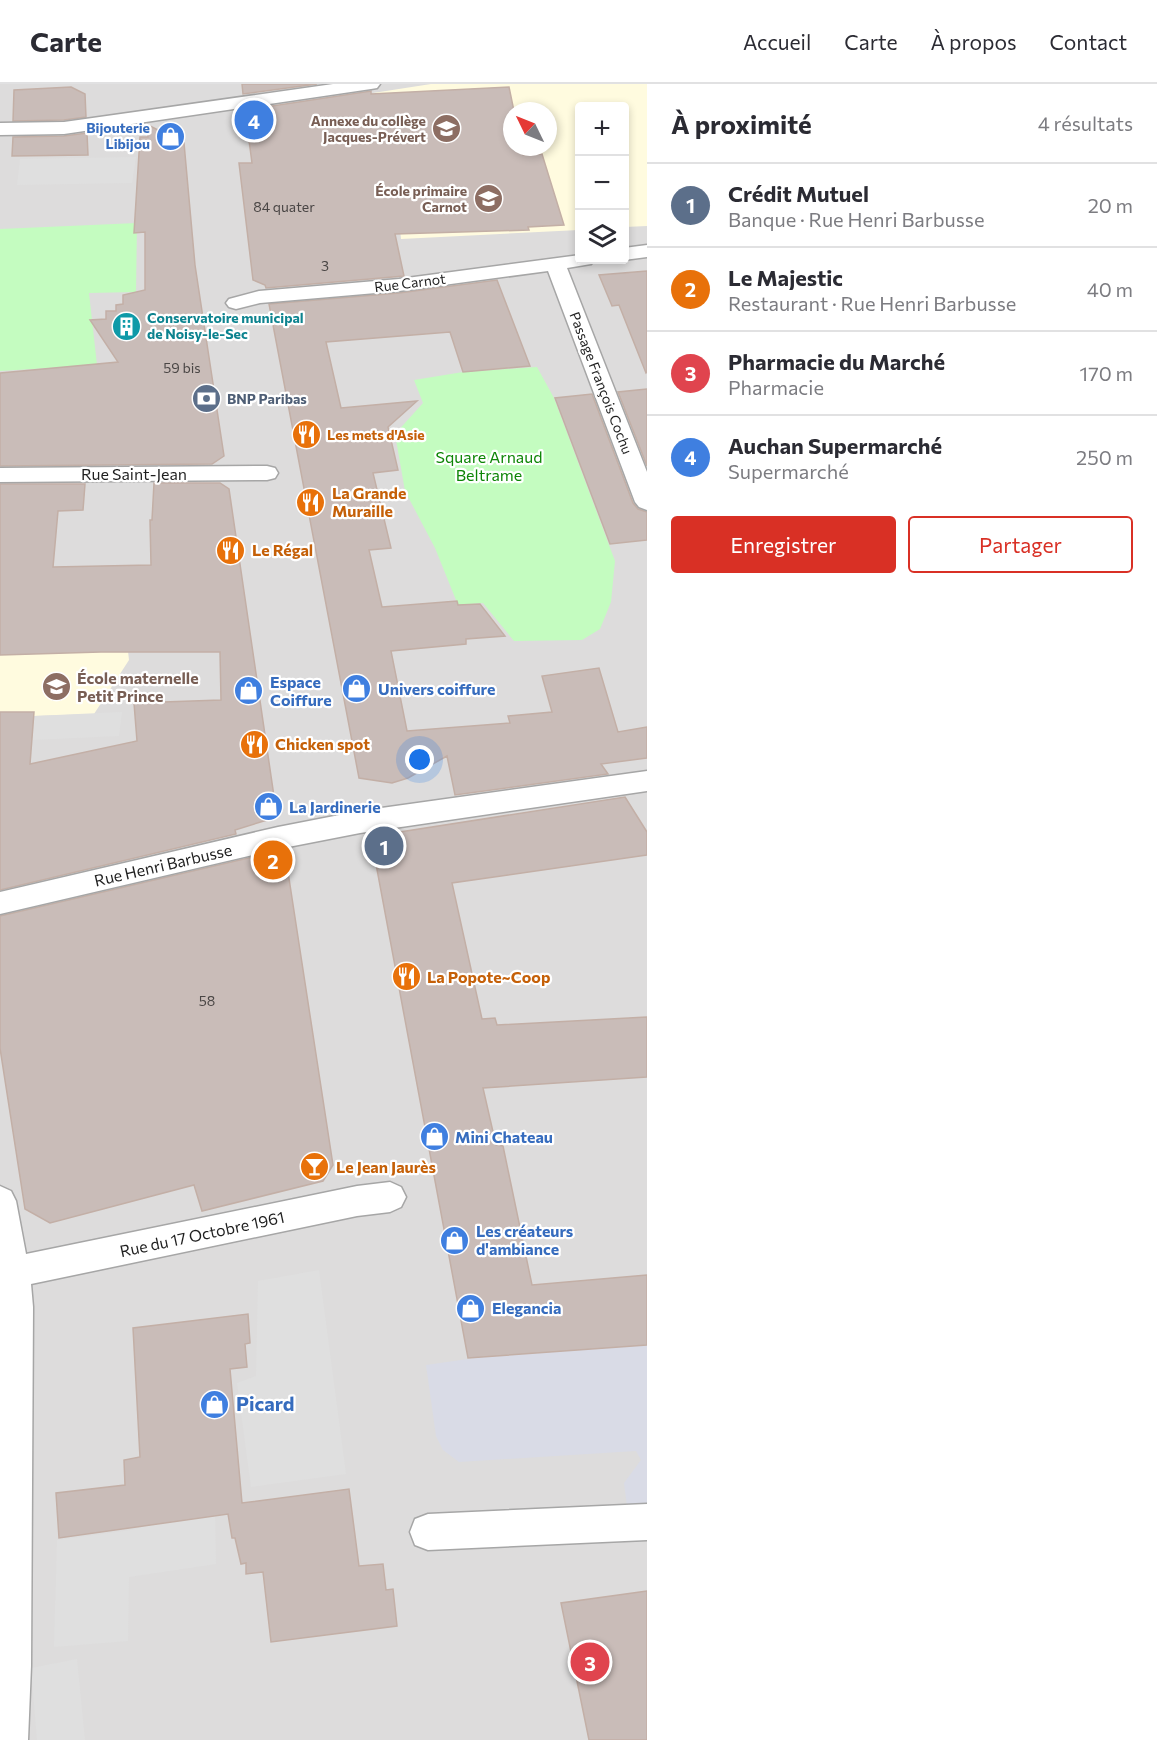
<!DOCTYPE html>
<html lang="fr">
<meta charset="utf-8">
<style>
body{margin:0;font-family:Commissioner,sans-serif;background:#f7f7f7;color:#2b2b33}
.controls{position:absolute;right:18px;top:18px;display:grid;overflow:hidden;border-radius:6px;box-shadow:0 3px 9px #0003}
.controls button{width:54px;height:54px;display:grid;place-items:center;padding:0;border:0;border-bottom:2px solid #e1e1e2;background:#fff;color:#2b2b33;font:30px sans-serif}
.compass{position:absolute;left:503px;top:18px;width:54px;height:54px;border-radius:50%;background:#fff;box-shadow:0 3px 9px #0003;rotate:313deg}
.you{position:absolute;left:420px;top:676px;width:21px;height:21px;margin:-15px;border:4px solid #fff;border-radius:50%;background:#1a73e8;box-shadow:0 0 0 9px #1a73e833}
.badge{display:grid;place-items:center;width:39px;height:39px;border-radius:50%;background:#d93025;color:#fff;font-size:20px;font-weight:700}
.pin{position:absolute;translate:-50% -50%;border:3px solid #fff;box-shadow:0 2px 6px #0006}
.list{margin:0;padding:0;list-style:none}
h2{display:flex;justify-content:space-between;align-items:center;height:78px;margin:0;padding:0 24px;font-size:26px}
h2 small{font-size:20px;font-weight:400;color:#7c7c81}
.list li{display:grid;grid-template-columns:39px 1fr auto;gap:18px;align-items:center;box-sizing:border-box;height:84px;padding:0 24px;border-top:2px solid #e1e1e2}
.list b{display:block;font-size:22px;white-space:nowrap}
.list p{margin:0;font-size:20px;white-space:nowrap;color:#7c7c81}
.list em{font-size:20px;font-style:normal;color:#7c7c81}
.actions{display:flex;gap:12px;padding:18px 24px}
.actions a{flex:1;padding:14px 0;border:2px solid #d93025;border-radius:6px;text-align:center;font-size:21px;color:#d93025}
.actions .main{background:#d93025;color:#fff}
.icon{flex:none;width:33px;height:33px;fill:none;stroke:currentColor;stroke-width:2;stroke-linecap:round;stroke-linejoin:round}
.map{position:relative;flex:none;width:647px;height:1656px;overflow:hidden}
header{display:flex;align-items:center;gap:36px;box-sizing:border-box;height:84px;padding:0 30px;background:#fff;border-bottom:2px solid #e1e1e2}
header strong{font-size:28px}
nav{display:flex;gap:33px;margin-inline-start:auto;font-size:21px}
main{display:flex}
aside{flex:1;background:#fff}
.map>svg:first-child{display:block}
.residential{fill:#dddcdc;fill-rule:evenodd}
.education{fill:#fffbdf;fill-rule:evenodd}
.park{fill:#c4fcc0}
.parking{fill:#dfdfdf}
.plaza{fill:#d9dbe6}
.building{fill:#c9bcb8;stroke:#c3afa6;stroke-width:1.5}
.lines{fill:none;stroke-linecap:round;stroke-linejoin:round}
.street-casing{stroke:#a6a6a6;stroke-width:3}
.street{fill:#fff;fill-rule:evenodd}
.labels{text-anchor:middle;stroke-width:4.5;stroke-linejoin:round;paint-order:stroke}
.far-education-label{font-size:14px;font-weight:bold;fill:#785e54;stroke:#fff;text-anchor:end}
.far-shop-label{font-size:14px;font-weight:bold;fill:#366cbe;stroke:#fff;text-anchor:end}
.number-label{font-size:14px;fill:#4a4645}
.far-street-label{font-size:14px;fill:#1f1f1f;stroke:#fff}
.far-culture-label{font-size:14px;font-weight:bold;fill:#0d838f;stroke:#fff;text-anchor:start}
.far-service-label{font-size:14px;font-weight:bold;fill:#4e5e75;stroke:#fff;text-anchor:start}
.far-food-label{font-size:14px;font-weight:bold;fill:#c56008;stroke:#fff;text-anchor:start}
.park-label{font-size:16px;fill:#0d8506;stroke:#fff}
.street-label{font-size:16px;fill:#1f1f1f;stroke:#fff}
.food-label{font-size:16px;font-weight:bold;fill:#c56008;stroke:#fff;text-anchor:start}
.education-label{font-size:16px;font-weight:bold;fill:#785e54;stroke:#fff;text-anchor:start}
.shop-label{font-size:16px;font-weight:bold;fill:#366cbe;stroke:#fff;text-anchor:start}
.near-shop-label{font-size:20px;font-weight:bold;fill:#366cbe;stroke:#fff;text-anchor:start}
</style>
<header>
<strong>Carte</strong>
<nav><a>Accueil</a><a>Carte</a><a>À propos</a><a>Contact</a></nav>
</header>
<main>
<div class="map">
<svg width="647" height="1656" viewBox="0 0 647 1656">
<rect width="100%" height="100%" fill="#f0ebe5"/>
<!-- residential -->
<path class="residential" d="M0,0H647V1656H0ZM580,22H624V176H580ZM512,27H548V63H512Z"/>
<!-- education -->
<path class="education" d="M431,0H647V142L625,143L624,22H580L579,146L401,155L394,85L373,9ZM512,27H548V63H512Z
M128,567L129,576L94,630L34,632L32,656L12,657L0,662V571Z"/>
<!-- park -->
<path class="park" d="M137,139L136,208L89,209L97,281L0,287V145Z
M537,283L554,314L615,477L611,518L600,545L582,556L514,557L483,519L458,521L435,464L405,407L395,350L423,319L414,296L463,288Z"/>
<!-- parking -->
<path class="parking" d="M136,73L132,99L17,101L20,75Z
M122,628L119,652L32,656L34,632Z
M319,1186L346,1390L251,1403L237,1299L256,1292L258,1197Z
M215,1424L216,1480L129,1493L128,1557L54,1563L57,1456L131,1446Z
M77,1575L85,1656H37L31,1584Z"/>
<!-- plaza -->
<path class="plaza" d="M647,1261V1420L627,1422L624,1399L641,1376L636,1367L459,1378L443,1366L436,1352L426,1281L489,1272Z"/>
<!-- building -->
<path class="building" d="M242,0H317L243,10Z
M71,3L85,10L86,33L64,36L13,37L14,6Z
M509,3L514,27H512V63H521L523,71L542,70L564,141L528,143L529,146L395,150L404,192L266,204L265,201L253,196L239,79H252L245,26L371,7V10Z
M148,41L184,59L195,181L224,372L212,380L0,382V289L118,278L90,236L106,235V227H116V221L123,220V211L145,206V148L134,149L140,53H148Z
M87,49L88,71L12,72L13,53L64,52Z
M647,187V288L646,289L619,221L612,222L599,191Z
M497,196L530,282L463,288L450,248L326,258L341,324L417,317L388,343L398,386L373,389L391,464L369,466L382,523L457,517L458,521L480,520L505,552L466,555V560L391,567L407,647L510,639L508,632L552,628L542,592L599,584L618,648L647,643V674L601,680L608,690L455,711L447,672L408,694L392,699L359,694L269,220L399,209Z
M647,305V382L618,308Z
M592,310L633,419L638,425L647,428V456L610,460L555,314Z
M154,399H220L229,405L276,726L267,736L235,746L236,750L0,806V628H34L30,680L137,657L134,619L221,616L220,568H101L0,571V400H85L83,426L58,427L53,483L151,481L150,436H152Z
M625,713L647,748V771L452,799L482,935L495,934L497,941L647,933V993L483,1004L496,1061L503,1062L532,1201L647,1191V1261L468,1274L373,764L387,750Z
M274,768L286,775L333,1081L323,1097L202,1127L194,1101L50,1139L25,1125L0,964V832Z
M248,1230L250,1259L245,1260L247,1283L230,1285L242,1419L349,1405L359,1482L383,1480L386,1506L393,1505L397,1542L271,1558L263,1488L246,1490V1479L241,1480L235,1454H232L228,1430L59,1454L56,1409L125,1401L124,1376L140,1373L133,1244Z
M647,1507V1656H589L561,1519Z"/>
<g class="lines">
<defs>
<path id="street" d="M333,0H380L377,4L371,5L64,50L0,51V39L64,38Z
M647,161V173L624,176H622H624V164Z
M580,171V176H594L591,180L567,184L647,388V426L639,423L635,418L548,187L399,207L260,219L236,225L229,223L226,219L229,215L259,207L399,195Z
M267,382L275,384L278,389L275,394L267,396L0,398V384Z
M647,687V707L360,749L278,765L0,830V808L278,743L360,727Z
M390,1098L401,1103L406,1113L401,1123L390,1128L357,1132L31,1200L33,1223L31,1582L28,1656H0V1102L11,1107L16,1117L26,1170L357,1102Z
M647,1420V1456L428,1466L415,1461L410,1448L415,1435L428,1430Z"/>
</defs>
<!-- street casing -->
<use href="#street" class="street-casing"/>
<!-- street -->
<use href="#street" class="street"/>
</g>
<!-- icons -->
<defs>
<symbol id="school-disc" viewBox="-11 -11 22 22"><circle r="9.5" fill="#8d6e63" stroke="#fff"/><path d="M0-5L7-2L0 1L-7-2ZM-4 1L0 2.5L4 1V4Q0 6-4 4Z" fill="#fff"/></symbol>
<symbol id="shop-disc" viewBox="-11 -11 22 22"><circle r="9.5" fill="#3f7fe0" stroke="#fff"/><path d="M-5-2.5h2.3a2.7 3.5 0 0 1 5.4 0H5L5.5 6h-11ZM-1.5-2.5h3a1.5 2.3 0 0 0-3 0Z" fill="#fff"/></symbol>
<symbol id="building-disc" viewBox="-11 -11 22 22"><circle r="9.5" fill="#0f9aa8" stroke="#fff"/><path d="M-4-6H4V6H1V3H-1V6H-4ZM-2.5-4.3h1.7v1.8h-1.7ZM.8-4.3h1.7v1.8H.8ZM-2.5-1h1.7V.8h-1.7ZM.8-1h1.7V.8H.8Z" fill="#fff"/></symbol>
<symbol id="bank-disc" viewBox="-11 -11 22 22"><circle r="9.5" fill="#5c6f8a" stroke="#fff"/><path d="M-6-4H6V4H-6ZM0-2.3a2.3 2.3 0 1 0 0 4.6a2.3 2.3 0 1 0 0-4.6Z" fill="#fff"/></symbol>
<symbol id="restaurant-disc" viewBox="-11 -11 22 22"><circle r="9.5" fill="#e8710a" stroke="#fff"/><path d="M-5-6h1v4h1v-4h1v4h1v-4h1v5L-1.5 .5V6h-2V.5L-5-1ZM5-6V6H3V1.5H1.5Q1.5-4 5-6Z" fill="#fff"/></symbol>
<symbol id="bar-disc" viewBox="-11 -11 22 22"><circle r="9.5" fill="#e8710a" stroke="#fff"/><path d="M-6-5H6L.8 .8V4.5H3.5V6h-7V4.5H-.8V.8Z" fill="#fff"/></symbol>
</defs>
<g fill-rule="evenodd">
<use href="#school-disc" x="430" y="28" width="33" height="33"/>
<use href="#shop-disc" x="154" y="36" width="33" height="33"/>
<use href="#school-disc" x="472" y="98" width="33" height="33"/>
<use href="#building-disc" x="110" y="226" width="33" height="33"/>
<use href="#bank-disc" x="190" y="298" width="33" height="33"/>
<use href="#restaurant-disc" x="290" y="334" width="33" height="33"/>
<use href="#restaurant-disc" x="294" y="402" width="33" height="33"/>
<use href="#restaurant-disc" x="214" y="450" width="33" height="33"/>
<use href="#school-disc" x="40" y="586" width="33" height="33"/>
<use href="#shop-disc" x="340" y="588" width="33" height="33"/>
<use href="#shop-disc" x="232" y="590" width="33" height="33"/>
<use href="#restaurant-disc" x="238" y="644" width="33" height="33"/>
<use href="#shop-disc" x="252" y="706" width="33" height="33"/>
<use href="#restaurant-disc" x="390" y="876" width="33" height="33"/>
<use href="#shop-disc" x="418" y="1036" width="33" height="33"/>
<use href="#bar-disc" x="298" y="1066" width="33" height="33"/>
<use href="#shop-disc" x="438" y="1140" width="33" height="33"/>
<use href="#shop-disc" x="454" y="1208" width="33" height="33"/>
<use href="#shop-disc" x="198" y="1304" width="33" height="33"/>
</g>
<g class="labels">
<!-- far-education labels -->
<g class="far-education-label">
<text x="426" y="42">Annexe du collège<tspan x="426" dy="16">Jacques-Prévert</tspan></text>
<text x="467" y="112">École primaire<tspan x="467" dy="16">Carnot</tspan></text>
</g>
<!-- far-shop labels -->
<g class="far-shop-label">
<text x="150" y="49">Bijouterie<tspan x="150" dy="16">Libijou</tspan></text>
</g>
<!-- number labels -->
<g class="number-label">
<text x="284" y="128">84 quater</text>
<text x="325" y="187">3</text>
<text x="182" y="289">59 bis</text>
<text x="207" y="922">58</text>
</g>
<!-- far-street labels -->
<g class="far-street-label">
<text transform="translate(410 199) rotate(-7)" y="5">Rue Carnot</text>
<text transform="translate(601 299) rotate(69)" y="5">Passage François Cochu</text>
</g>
<!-- far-culture labels -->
<g class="far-culture-label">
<text x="147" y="239">Conservatoire municipal<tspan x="147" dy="16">de Noisy-le-Sec</tspan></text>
</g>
<!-- far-service labels -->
<g class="far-service-label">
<text x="227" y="320">BNP Paribas</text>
</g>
<!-- far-food labels -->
<g class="far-food-label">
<text x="327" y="356">Les mets d'Asie</text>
</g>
<!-- park labels -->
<g class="park-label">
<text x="489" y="379">Square Arnaud<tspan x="489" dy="18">Beltrame</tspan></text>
</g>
<!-- street labels -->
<g class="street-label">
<text x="134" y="396">Rue Saint-Jean</text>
<text transform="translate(163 781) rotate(-13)" y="6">Rue Henri Barbusse</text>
<text transform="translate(202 1150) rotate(-12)" y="6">Rue du 17 Octobre 1961</text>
</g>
<!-- food labels -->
<g class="food-label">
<text x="332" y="415">La Grande<tspan x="332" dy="18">Muraille</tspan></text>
<text x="252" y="472">Le Régal</text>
<text x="275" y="666">Chicken spot</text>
<text x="427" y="899">La Popote~Coop</text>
<text x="336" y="1089">Le Jean Jaurès</text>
</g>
<!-- education labels -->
<g class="education-label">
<text x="77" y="600">École maternelle<tspan x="77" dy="18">Petit Prince</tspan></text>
</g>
<!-- shop labels -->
<g class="shop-label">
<text x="270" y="604">Espace<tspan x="270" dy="18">Coiffure</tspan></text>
<text x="378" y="611">Univers coiffure</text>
<text x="289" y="729">La Jardinerie</text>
<text x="455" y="1059">Mini Chateau</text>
<text x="476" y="1153">Les créateurs<tspan x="476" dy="18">d'ambiance</tspan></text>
<text x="492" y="1230">Elegancia</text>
</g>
<!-- near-shop labels -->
<g class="near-shop-label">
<text x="236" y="1327">Picard</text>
</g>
</g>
</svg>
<div class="controls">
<button>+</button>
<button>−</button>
<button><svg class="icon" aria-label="layers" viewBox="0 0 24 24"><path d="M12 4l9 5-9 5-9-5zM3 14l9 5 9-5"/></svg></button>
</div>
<svg class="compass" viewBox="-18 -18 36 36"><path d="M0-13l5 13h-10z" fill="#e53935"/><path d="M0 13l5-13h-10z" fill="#7c7c81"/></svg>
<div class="you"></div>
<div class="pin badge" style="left:384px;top:762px;background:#5c6f8a">1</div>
<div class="pin badge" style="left:273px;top:776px;background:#e8710a">2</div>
<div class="pin badge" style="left:590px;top:1578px;background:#e0444e">3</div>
<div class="pin badge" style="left:254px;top:36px;background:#3f7fe0">4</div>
</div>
<aside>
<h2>À proximité<small>4 résultats</small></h2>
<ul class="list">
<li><span class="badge" style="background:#5c6f8a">1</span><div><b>Crédit Mutuel</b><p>Banque · Rue Henri Barbusse</p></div><em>20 m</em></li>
<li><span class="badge" style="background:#e8710a">2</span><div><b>Le Majestic</b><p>Restaurant · Rue Henri Barbusse</p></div><em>40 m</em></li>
<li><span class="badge" style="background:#e0444e">3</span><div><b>Pharmacie du Marché</b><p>Pharmacie</p></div><em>170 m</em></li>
<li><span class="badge" style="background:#3f7fe0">4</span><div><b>Auchan Supermarché</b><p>Supermarché</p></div><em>250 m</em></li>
</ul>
<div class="actions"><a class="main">Enregistrer</a><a>Partager</a></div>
</aside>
</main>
